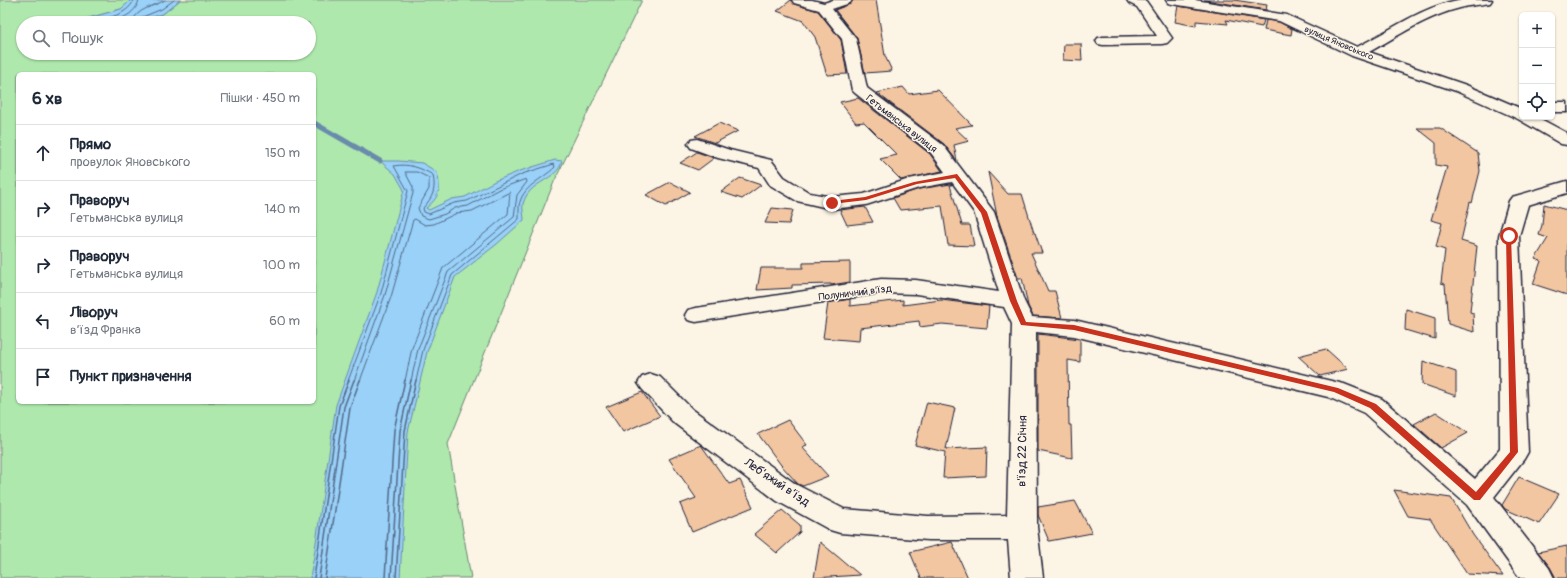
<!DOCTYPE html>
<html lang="uk">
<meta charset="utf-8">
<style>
body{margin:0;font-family:Pangolin,sans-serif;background:#f6f6f7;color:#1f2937}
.controls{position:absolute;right:12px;top:12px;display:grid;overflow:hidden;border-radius:6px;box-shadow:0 1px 3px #0004}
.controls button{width:36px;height:36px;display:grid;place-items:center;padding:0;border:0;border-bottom:1px solid #e0e1e3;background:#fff;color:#1f2937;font:20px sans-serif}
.stop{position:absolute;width:12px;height:12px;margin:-9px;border:3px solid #c8321e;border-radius:50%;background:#fff}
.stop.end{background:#c8321e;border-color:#fff;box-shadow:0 1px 4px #0008}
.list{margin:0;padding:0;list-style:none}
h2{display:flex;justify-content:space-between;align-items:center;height:52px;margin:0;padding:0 16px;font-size:17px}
h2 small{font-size:13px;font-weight:400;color:#747a83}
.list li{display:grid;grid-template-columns:26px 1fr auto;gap:12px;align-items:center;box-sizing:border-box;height:56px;padding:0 16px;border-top:1px solid #e0e1e3}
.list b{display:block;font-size:15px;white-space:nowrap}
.list p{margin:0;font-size:13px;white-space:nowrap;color:#747a83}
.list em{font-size:13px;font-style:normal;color:#747a83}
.icon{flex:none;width:22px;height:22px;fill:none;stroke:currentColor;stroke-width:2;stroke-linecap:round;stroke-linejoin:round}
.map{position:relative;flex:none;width:1567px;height:578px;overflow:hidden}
.search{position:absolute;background:#fff;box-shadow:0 1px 3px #0004;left:16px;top:16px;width:300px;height:44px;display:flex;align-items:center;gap:10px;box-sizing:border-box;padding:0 14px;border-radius:22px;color:#747a83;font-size:15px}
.panel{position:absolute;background:#fff;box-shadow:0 1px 3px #0004;left:16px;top:72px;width:300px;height:332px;border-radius:6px}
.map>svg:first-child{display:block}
.green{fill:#aee8ac;stroke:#688574;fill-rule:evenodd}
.water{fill:#99d1f8;stroke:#698bac}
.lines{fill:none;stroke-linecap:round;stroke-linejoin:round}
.shore-far1{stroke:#526887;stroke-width:1}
.shore{stroke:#526887;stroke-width:1.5}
.stream{stroke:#698bac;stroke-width:5}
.building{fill:#f3c6a2;stroke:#22223b}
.minor-casing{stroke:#22223b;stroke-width:3}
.minor{fill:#fcf5e5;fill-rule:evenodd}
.route{fill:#c8321e}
.labels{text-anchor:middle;stroke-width:3;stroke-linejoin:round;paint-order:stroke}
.far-street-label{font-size:9px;fill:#22223b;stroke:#fcf5e5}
.street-label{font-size:10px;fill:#22223b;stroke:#fcf5e5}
.near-street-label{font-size:12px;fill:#22223b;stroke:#fcf5e5}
</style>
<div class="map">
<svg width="1567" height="578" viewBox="0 0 1567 578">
<rect width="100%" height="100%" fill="#fcf5e5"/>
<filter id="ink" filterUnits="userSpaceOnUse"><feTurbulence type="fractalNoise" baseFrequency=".025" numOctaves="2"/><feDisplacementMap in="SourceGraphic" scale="8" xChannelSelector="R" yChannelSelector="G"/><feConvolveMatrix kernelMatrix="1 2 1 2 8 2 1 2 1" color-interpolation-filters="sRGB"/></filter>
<g filter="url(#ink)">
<!-- green -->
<path class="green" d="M0,0H130L131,1L121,9L71,23H23V53H309V23H137L164,13L180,0H642L554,182L448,444L471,578H0ZM18,74H314V402H18Z"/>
<!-- water -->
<path class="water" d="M130,0H180L164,13L137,23H71L121,9L130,1Z
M555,160L562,161C558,181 529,180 523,204C522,209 524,215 524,220L497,244L455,277L427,352L408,432L400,578H310L314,556L336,405L377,292L404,190L395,174L380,161H399L422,163L437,172C441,189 440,197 426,208L429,210L452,199L465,197L495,181L520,171Z"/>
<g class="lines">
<!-- shore-far1 -->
<path class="shore-far1" d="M86,23C102,19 127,17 134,0
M104,23C119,20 135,16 139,0
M132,23C136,8 154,7 165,0
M137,23L140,18L162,9L174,0
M348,381L381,293L408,191L394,166C408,163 421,168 433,175C436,190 433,197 423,208L424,212L429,214L454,203L467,201L522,174L554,164L555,167C542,180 522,186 519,206C519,210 519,215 519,219L452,275L423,350L416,381
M354,381L385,295L413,193V187L405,172H417L429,178V189L418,208L421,216L429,219L445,214L455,208L468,206L499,189L526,179L527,182L517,195L514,217L448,272L418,349L411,381
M360,381L391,297L413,220L415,219L425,225L434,224L457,213L472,211L510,192L508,214L443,268L412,348L405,381"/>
<!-- shore -->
<path class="shore" d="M314,578L339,406L349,380
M319,578L344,407L354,380
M325,578L350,408L360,380
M385,578L394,430L405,380
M391,578L400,431L411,380
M396,578L405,431L416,380"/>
<!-- stream -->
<path class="stream" d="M314,123L380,161"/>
</g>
<!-- building -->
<path class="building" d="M791,0L794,4L818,11L841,40L847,74L827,75L815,37L803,21L777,11Z
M853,0H876L885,56L892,71L865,73L857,38L835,10L850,4Z
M1204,0H1234L1267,5L1266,10Z
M1178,6L1264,20L1262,27L1226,20L1228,24L1196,21V26L1175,22Z
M1266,20L1279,22L1292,29L1291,35L1264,30Z
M1064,44H1081L1082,61L1063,60Z
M903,87L909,94L938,90L972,125L955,128L969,141L954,145L957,161L944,144L877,93Z
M858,98L930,154L942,171L901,180L880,159L897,155L864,122L856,123L840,102Z
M719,123L738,131L715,143L695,136Z
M1417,128H1440L1478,153L1480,171L1472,203L1470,202L1461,241L1477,246L1470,312L1473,313L1474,332L1448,324L1445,284L1441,283L1445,250L1436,247L1442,223L1431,220L1447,167L1436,165V143Z
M697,152L714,158L698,170L680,163Z
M988,172L1008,194H1022L1034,233H1035L1042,253H1031L1048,291H1055L1062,318L1033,316L1028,306L1022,278H1018L997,216Z
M740,178L761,185L742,199L721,192Z
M670,182L690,192L666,206L646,195Z
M951,184L952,185H950L962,225H970L974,246L948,245L942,206L900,210L893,198L919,189Z
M1544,204L1567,210V295L1533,284L1541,261L1535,259L1548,238L1539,235L1542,225Z
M865,207L873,222L847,225L840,210Z
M772,208L793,210L789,224L765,223Z
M850,262V282L831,285V284L792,285V288L757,290L761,268H803V263Z
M850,299V306L903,300V305L941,300L989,306L987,328L942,324L920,327L919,321L860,328L859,341L823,338L828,303Z
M1406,309L1435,318V339L1405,330Z
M1038,334L1080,339V362L1068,360L1069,425H1071L1072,458L1038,451Z
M1326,349L1348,369L1320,376L1298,356Z
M1423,361L1456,372V396L1422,384Z
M642,392L660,416L623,432L606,407Z
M927,402L955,408L946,449L987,447L986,476L943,478L945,452L915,445Z
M1436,412L1468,433L1441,448L1414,424Z
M788,420L807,445L802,447L828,476L803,486L798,484L781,465L758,434Z
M701,445L729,484L740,480L753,507L692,532L680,504L696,498L669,459Z
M1519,477L1559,494L1539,524L1505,509L1502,505Z
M1394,490L1451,498L1473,535L1503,576L1467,574L1430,519L1408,516Z
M1075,501L1092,533L1049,541L1038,515V507Z
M782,510L800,525V532L777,553L754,534Z
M820,542L860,575L814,578Z
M952,542L968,578H921L910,552Z
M1567,546V578H1556L1550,567L1538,552Z"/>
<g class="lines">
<defs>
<path id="minor" d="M792,0H812L824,3L833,0H852L850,3L832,9L856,39L867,88L943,145L991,208L994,212L1024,301L1032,317L1074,320L1344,384L1382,399L1475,479L1500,449L1499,236L1509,201L1512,197L1567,181V193L1528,205L1519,236L1528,452L1524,459L1494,497L1549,568L1554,578H1520L1467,505L1364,413L1328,397L1074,336L1036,332L1037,527L1043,578H1011L1008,540H928L840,533L830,530L777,501L674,423L642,389L638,383L642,377L651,374L660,377L692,409L797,485L844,509L928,516L1007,515L1012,324L1004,307L916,294L881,293L696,322L688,320L685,315L688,310L696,308L881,279L916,280L999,292L974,212L952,182L919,188L866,205L832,209L797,201L770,185L759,168L718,158L691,148L688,144L691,140L697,139L730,150L771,160L784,177L810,193L832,197L864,194L909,179L945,172L931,153L855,93L852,90L842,39L819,10L794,3Z
M1127,0L1146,1L1172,38L1167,43L1162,44L1103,45L1098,44L1096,41L1098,38L1103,37L1157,36L1137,7L1129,3Z
M1166,0H1195L1287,15L1357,47C1389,31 1422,7 1458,0C1469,0 1481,0 1492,0L1490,3C1480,5 1470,5 1460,8C1427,16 1398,36 1369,52L1466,85L1522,109V117H1537L1567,133V145L1561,144L1518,119L1456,91L1352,56L1279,21L1172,4L1168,3Z
M1552,102H1567V112H1552Z"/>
</defs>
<!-- minor casing -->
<use href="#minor" class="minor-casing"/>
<!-- minor -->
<use href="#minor" class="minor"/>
</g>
</g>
<!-- route -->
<path class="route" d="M957,174L987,212L1017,301L1026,322L1074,325L1338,388L1376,404L1476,492L1510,452L1506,236L1511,235L1518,452L1480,500H1474L1370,408L1334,392L1074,330L1021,325L1010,301L981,213L955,178L917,184L866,200L832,204L829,203L832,201L865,197L914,182Z"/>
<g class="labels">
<!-- far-street labels -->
<g class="far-street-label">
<text transform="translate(1339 43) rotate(23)" y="3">вулиця Яновського</text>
</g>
<!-- street labels -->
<g class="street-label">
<text transform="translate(902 123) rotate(38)" y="4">Гетьманська вулиця</text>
<text transform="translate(855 292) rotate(-7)" y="4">Полуничний в’їзд</text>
</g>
<!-- near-street labels -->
<g class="near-street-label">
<text transform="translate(1022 451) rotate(-89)" y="4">в'їзд 22 Січня</text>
<text transform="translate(777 482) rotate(34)" y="4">Леб’яжий в’їзд</text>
</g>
</g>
</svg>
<div class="controls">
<button>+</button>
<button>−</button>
<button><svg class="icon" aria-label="locate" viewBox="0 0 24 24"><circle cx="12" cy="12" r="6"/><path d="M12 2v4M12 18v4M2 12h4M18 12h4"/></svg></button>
</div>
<div class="stop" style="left:1509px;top:236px"></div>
<div class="stop end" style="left:832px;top:203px"></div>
<div class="search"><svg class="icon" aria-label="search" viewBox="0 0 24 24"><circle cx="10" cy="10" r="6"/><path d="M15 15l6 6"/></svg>Пошук</div>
<section class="panel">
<h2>6 хв<small>Пішки · 450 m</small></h2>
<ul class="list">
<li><svg class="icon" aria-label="ahead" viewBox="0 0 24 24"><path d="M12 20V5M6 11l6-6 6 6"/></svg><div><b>Прямо</b><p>провулок Яновського</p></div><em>150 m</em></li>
<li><svg class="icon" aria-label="right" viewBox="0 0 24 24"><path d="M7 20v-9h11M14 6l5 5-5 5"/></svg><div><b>Праворуч</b><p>Гетьманська вулиця</p></div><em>140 m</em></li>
<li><svg class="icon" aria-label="right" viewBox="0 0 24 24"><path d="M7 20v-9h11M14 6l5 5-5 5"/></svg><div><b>Праворуч</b><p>Гетьманська вулиця</p></div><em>100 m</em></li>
<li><svg class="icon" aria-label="left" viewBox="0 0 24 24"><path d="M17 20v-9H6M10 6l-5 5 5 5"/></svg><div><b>Ліворуч</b><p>в’їзд Франка</p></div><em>60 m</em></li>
<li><svg class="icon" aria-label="arrive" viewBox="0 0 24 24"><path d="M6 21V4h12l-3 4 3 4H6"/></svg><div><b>Пункт призначення</b></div></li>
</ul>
</section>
</div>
